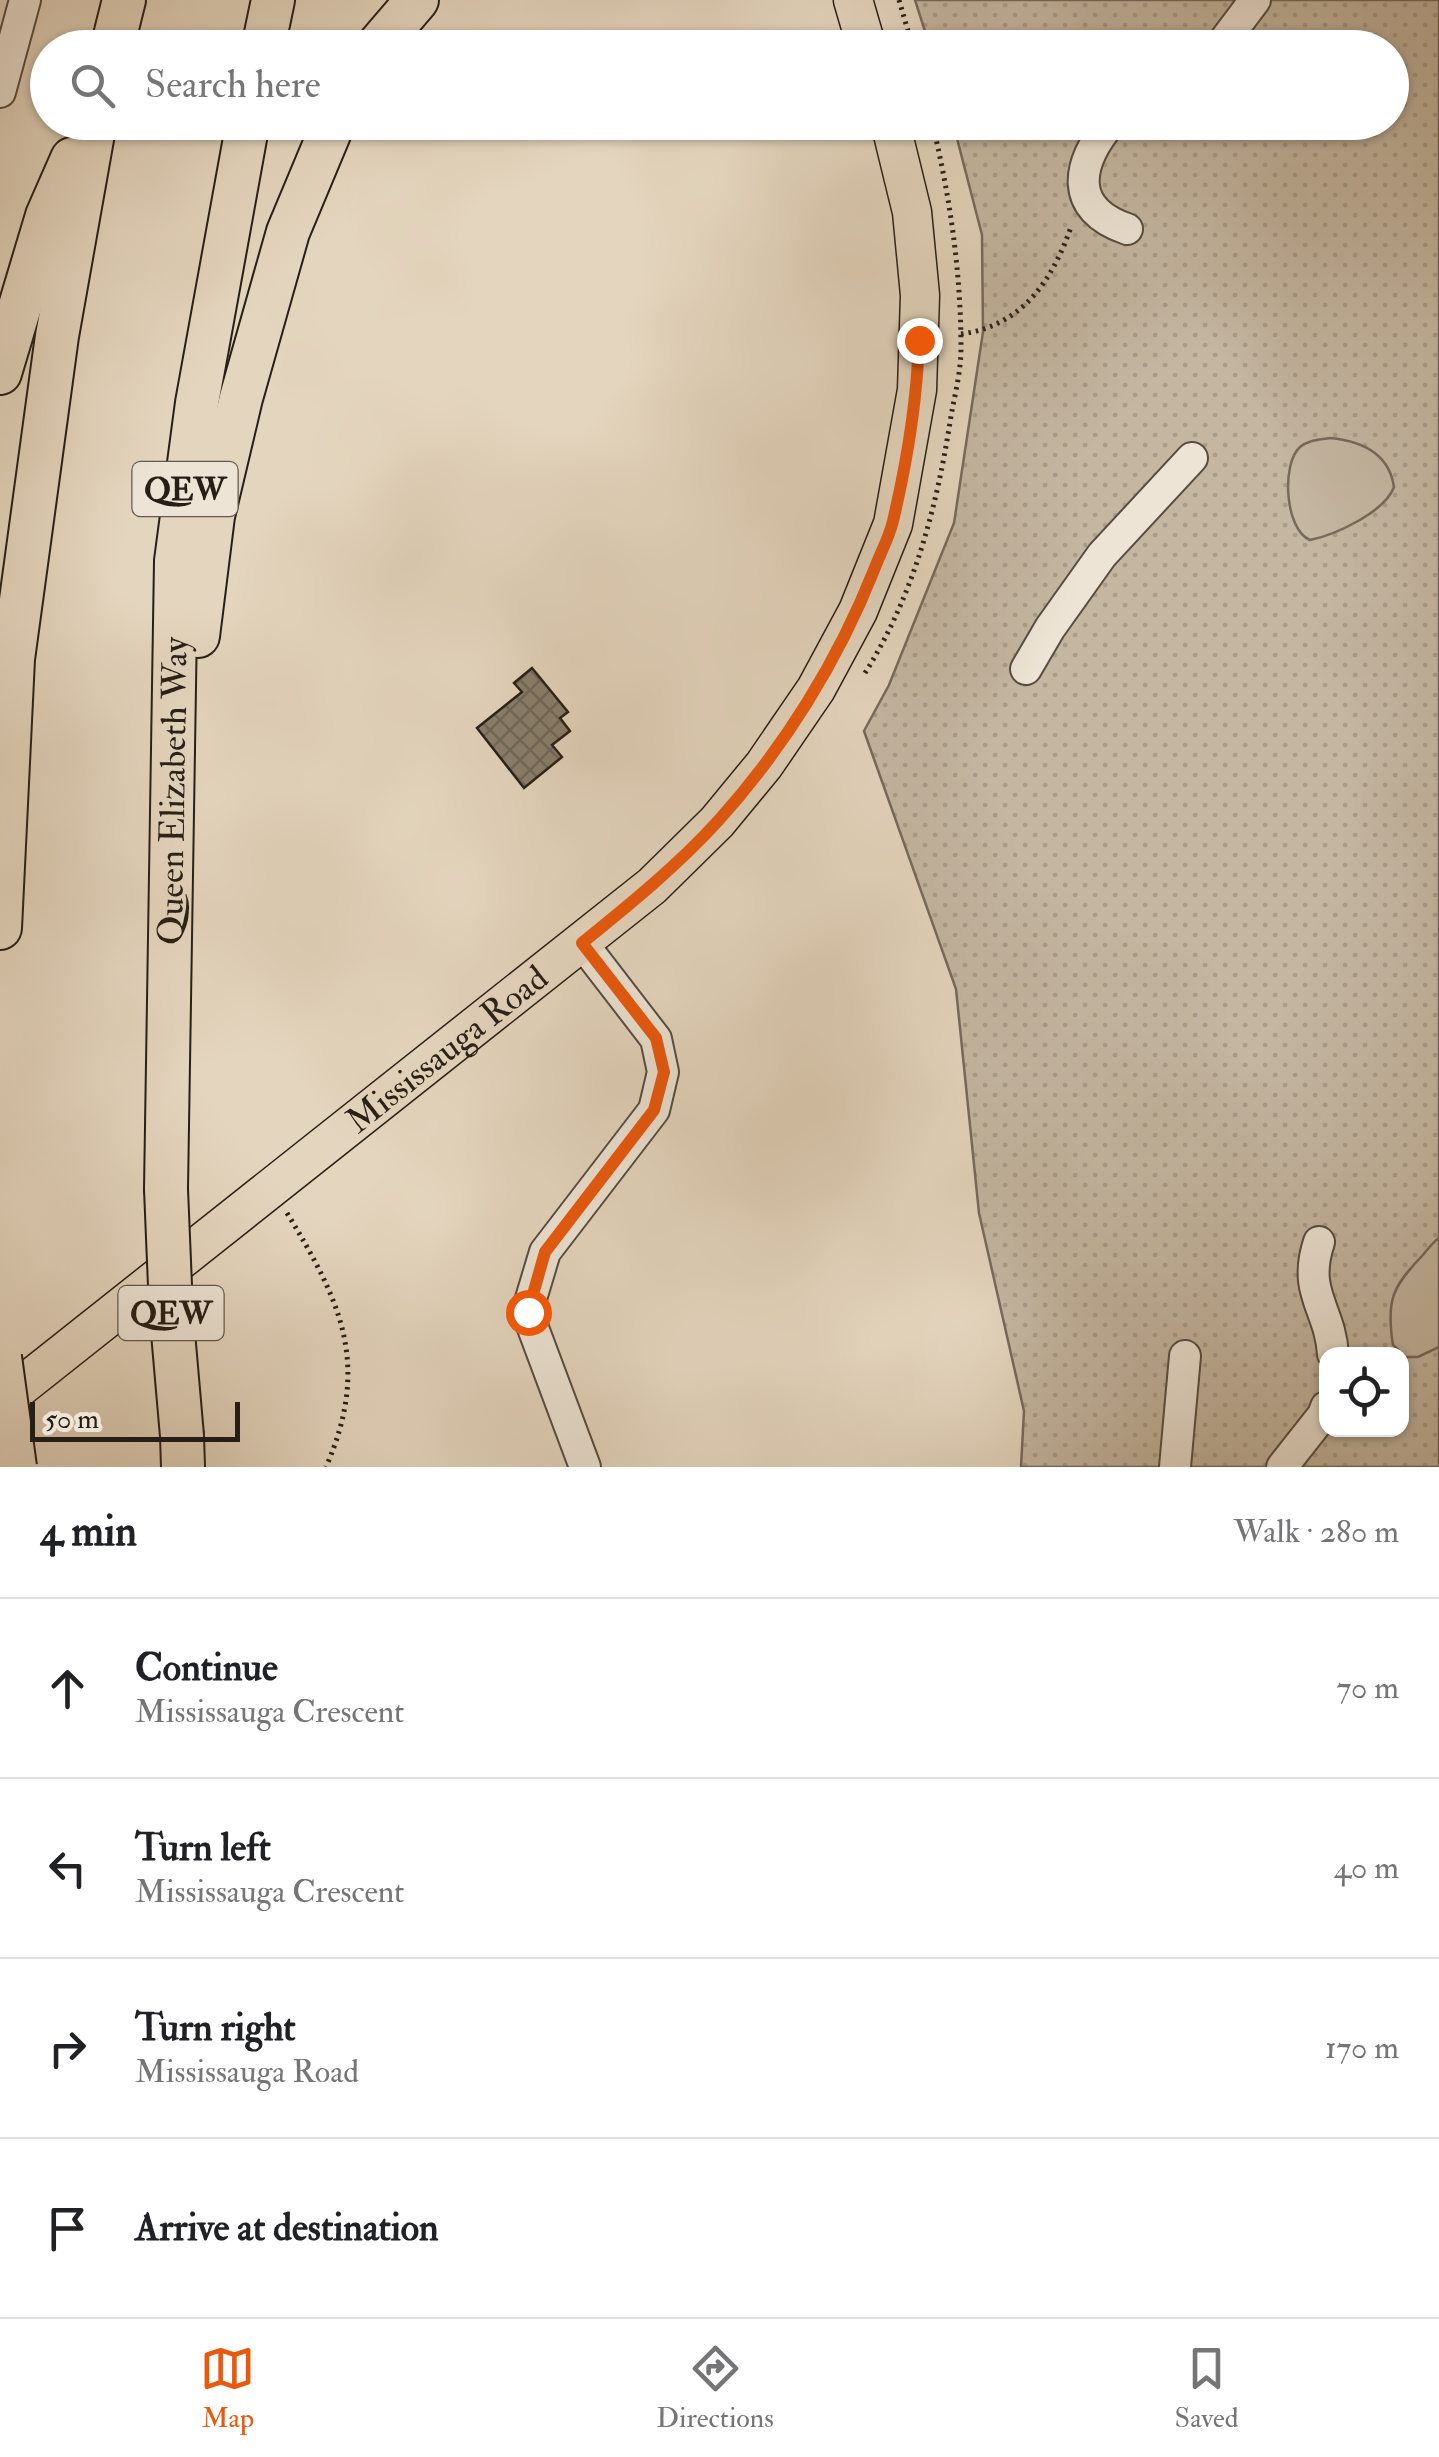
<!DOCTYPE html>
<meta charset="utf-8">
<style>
body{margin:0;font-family:"IM FELL Double Pica",serif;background:#f2f2f2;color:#202124}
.controls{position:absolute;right:30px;bottom:30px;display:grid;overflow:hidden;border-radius:20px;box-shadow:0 2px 8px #0004}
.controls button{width:90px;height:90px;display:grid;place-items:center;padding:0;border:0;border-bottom:2px solid #e0e0e0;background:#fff;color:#202124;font:50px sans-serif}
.scale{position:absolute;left:30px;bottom:25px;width:210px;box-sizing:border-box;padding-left:10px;border:5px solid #271f16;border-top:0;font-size:28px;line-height:35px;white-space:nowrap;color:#271f16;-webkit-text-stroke:8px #ede4d5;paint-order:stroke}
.stop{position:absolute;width:30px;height:30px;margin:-22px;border:8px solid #ea580c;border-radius:50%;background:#fff}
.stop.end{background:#ea580c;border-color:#fff;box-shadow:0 2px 10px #0008}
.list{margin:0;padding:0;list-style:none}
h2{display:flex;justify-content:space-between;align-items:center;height:130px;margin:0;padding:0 40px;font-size:42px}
h2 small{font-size:32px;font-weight:400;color:#757577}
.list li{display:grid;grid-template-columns:65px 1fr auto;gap:30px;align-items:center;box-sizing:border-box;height:180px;padding:0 40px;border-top:2px solid #e0e0e0}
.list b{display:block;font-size:38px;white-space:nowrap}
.list p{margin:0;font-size:32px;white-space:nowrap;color:#757577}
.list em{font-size:32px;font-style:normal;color:#757577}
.icon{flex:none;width:55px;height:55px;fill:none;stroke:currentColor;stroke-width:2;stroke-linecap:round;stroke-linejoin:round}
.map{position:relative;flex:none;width:1439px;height:1467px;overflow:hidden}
.search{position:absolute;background:#fff;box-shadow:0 2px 8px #0004;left:30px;right:30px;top:30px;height:110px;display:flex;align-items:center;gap:25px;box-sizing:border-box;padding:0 35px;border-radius:55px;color:#757577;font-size:38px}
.sheet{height:850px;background:#fff}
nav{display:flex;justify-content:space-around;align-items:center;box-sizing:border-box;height:140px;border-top:2px solid #e0e0e0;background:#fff;font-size:28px;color:#757577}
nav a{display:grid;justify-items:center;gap:5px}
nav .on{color:#ea580c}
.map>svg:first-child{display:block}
.green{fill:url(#green-dots);stroke:#766a5c;stroke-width:2.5;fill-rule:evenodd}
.pitch{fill:#c4b6a1;stroke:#766a5c;stroke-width:2.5}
.building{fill:url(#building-cross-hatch);stroke:#271f16;stroke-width:2.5}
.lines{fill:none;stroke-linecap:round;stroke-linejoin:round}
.minor-casing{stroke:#564c40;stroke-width:34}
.major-casing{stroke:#271f16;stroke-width:41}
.highway-casing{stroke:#271f16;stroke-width:46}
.path{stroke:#271f16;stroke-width:5;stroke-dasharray:2.5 5;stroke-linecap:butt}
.minor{stroke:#ede4d5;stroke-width:30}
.major{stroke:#e4d5be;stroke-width:38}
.highway{stroke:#e4d5be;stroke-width:42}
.highway-bridge-casing{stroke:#271f16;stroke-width:46;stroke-linecap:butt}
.highway-bridge{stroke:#e4d5be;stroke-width:42}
.route{stroke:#ea580c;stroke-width:12}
.labels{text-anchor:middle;stroke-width:10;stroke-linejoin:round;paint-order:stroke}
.shield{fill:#ede4d5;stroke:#625a4f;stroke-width:2.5}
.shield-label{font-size:32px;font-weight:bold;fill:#271f16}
.street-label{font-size:35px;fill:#271f16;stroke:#ede4d5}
</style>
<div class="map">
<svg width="1439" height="1467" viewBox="0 0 1439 1467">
<defs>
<pattern id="green-dots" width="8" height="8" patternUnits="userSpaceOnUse" patternTransform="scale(2.5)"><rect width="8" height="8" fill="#c4b6a1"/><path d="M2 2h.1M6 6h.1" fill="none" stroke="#a89c8a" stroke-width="1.8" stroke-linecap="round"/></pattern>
<pattern id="building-cross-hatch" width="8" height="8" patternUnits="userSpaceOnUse" patternTransform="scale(2.5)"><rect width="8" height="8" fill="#897e6d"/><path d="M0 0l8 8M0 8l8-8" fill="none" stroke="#706759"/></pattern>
</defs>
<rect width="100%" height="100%" fill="#e4d5be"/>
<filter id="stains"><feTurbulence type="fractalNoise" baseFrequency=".002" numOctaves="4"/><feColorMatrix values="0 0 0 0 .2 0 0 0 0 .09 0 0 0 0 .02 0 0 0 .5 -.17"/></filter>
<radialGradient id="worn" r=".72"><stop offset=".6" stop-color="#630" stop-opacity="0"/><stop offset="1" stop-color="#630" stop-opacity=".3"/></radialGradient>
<!-- green -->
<path class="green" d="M915,0H1439V1467H1021L1024,1411L979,1213L956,989L864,731L889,685L954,523L983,332L982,235L953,123L1392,122V48L930,47ZM1326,1354H1402V1430H1326Z"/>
<!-- pitch -->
<path class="pitch" d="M1330,438C1361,441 1389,453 1394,487C1385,512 1335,535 1310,540C1285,530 1281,464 1300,447C1308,440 1319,440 1330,438Z
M1439,1238V1347L1418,1357H1406L1393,1345C1386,1301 1392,1287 1422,1256C1428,1249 1432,1243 1439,1238Z"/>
<!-- building -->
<path class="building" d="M532,668L568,712L560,718L570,731L552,745L562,757L524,788L477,728L522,692L514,683Z"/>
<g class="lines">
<defs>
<path id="minor" d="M1219,48L1255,0
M0,92L25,0
M1111,122C1076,164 1068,209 1127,229
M1026,669L1050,628L1102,555L1192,458
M582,943L656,1039L663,1072L654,1110L545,1252L527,1312L585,1467
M1319,1242C1302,1293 1330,1308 1333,1354
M1175,1467L1185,1356
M1282,1467L1323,1415L1326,1407"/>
<g id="major">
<path d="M853,0L867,48"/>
<path id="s1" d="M0,1403L652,886L717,822L764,765L816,689L858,611L893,524L917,390L920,295L912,212L890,122"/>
</g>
<g id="highway">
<path d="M112,48L124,0"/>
<path d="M263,48L273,0"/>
<path d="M376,48L417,0"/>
<path d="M0,373L47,216L72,159"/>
<path d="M198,636L213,516L241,398L288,232L334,122"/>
<path d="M0,928L13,659L57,336L95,122"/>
<path id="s2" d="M166,1189L176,561L197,403L248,122"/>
<path d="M182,1436L183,1467"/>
</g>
</defs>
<!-- minor casing -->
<use href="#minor" class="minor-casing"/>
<!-- major casing -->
<use href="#major" class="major-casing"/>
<!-- highway casing -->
<use href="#highway" class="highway-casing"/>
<!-- path -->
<path class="path" d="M899,0L913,48
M961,334C1022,326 1052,281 1071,227
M865,673C914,595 937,507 951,416C955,394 961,371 961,348C961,273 950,196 932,122
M287,1213C341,1302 371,1364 326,1467"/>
<!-- minor -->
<use href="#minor" class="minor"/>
<!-- major -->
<use href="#major" class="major"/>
<!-- highway -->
<use href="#highway" class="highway"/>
<defs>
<path id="highway-bridge" d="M166,1189L171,1310L182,1436
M0,1357L15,1467"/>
</defs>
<!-- highway-bridge casing -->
<use href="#highway-bridge" class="highway-bridge-casing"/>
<!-- highway-bridge -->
<use href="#highway-bridge" class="highway-bridge"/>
</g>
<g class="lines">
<!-- route -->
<path class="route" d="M528,1312L545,1252L654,1110L664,1072L656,1038L582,943C629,905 677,866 718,821C784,748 838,661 874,570C880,554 889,538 893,521C907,462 917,401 919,340"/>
</g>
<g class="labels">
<!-- shield labels -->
<g class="shield">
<rect x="132.5" y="462" width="105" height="54" rx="8"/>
<rect x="118.5" y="1286" width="105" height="54" rx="8"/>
</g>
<g class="shield-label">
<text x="185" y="500">QEW</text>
<text x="171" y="1324">QEW</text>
</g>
<!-- street labels -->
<g class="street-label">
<text dy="12" stroke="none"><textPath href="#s2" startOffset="398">Queen Elizabeth Way</textPath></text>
<text dy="12" stroke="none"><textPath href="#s1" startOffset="570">Mississauga Road</textPath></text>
</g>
</g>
<rect width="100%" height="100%" filter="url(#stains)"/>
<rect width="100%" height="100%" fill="url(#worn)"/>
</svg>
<div class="controls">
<button><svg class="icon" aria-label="locate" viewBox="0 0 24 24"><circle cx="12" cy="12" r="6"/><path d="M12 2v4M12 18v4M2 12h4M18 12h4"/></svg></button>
</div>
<div class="scale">50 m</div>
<div class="stop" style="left:528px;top:1312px"></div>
<div class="stop end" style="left:919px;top:340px"></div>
<div class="search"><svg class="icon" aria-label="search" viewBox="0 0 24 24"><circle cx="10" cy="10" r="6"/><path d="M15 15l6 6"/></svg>Search here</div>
</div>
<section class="sheet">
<h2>4 min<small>Walk · 280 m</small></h2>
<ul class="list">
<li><svg class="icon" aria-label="ahead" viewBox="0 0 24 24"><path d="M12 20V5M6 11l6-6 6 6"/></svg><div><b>Continue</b><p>Mississauga Crescent</p></div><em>70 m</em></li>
<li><svg class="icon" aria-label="left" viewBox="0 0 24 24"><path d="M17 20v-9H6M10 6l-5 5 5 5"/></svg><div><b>Turn left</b><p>Mississauga Crescent</p></div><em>40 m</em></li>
<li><svg class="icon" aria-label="right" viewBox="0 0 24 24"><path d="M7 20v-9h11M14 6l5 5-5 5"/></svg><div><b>Turn right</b><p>Mississauga Road</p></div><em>170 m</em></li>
<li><svg class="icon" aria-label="arrive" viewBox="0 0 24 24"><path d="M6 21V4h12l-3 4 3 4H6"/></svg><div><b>Arrive at destination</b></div></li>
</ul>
</section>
<nav>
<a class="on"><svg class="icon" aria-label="map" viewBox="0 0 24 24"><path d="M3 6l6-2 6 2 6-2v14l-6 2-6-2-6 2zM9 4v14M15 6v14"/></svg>Map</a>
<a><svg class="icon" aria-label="directions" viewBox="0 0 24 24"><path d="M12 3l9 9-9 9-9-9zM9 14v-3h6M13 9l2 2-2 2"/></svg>Directions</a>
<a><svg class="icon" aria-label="saved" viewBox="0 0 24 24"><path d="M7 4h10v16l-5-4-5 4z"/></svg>Saved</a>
</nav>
